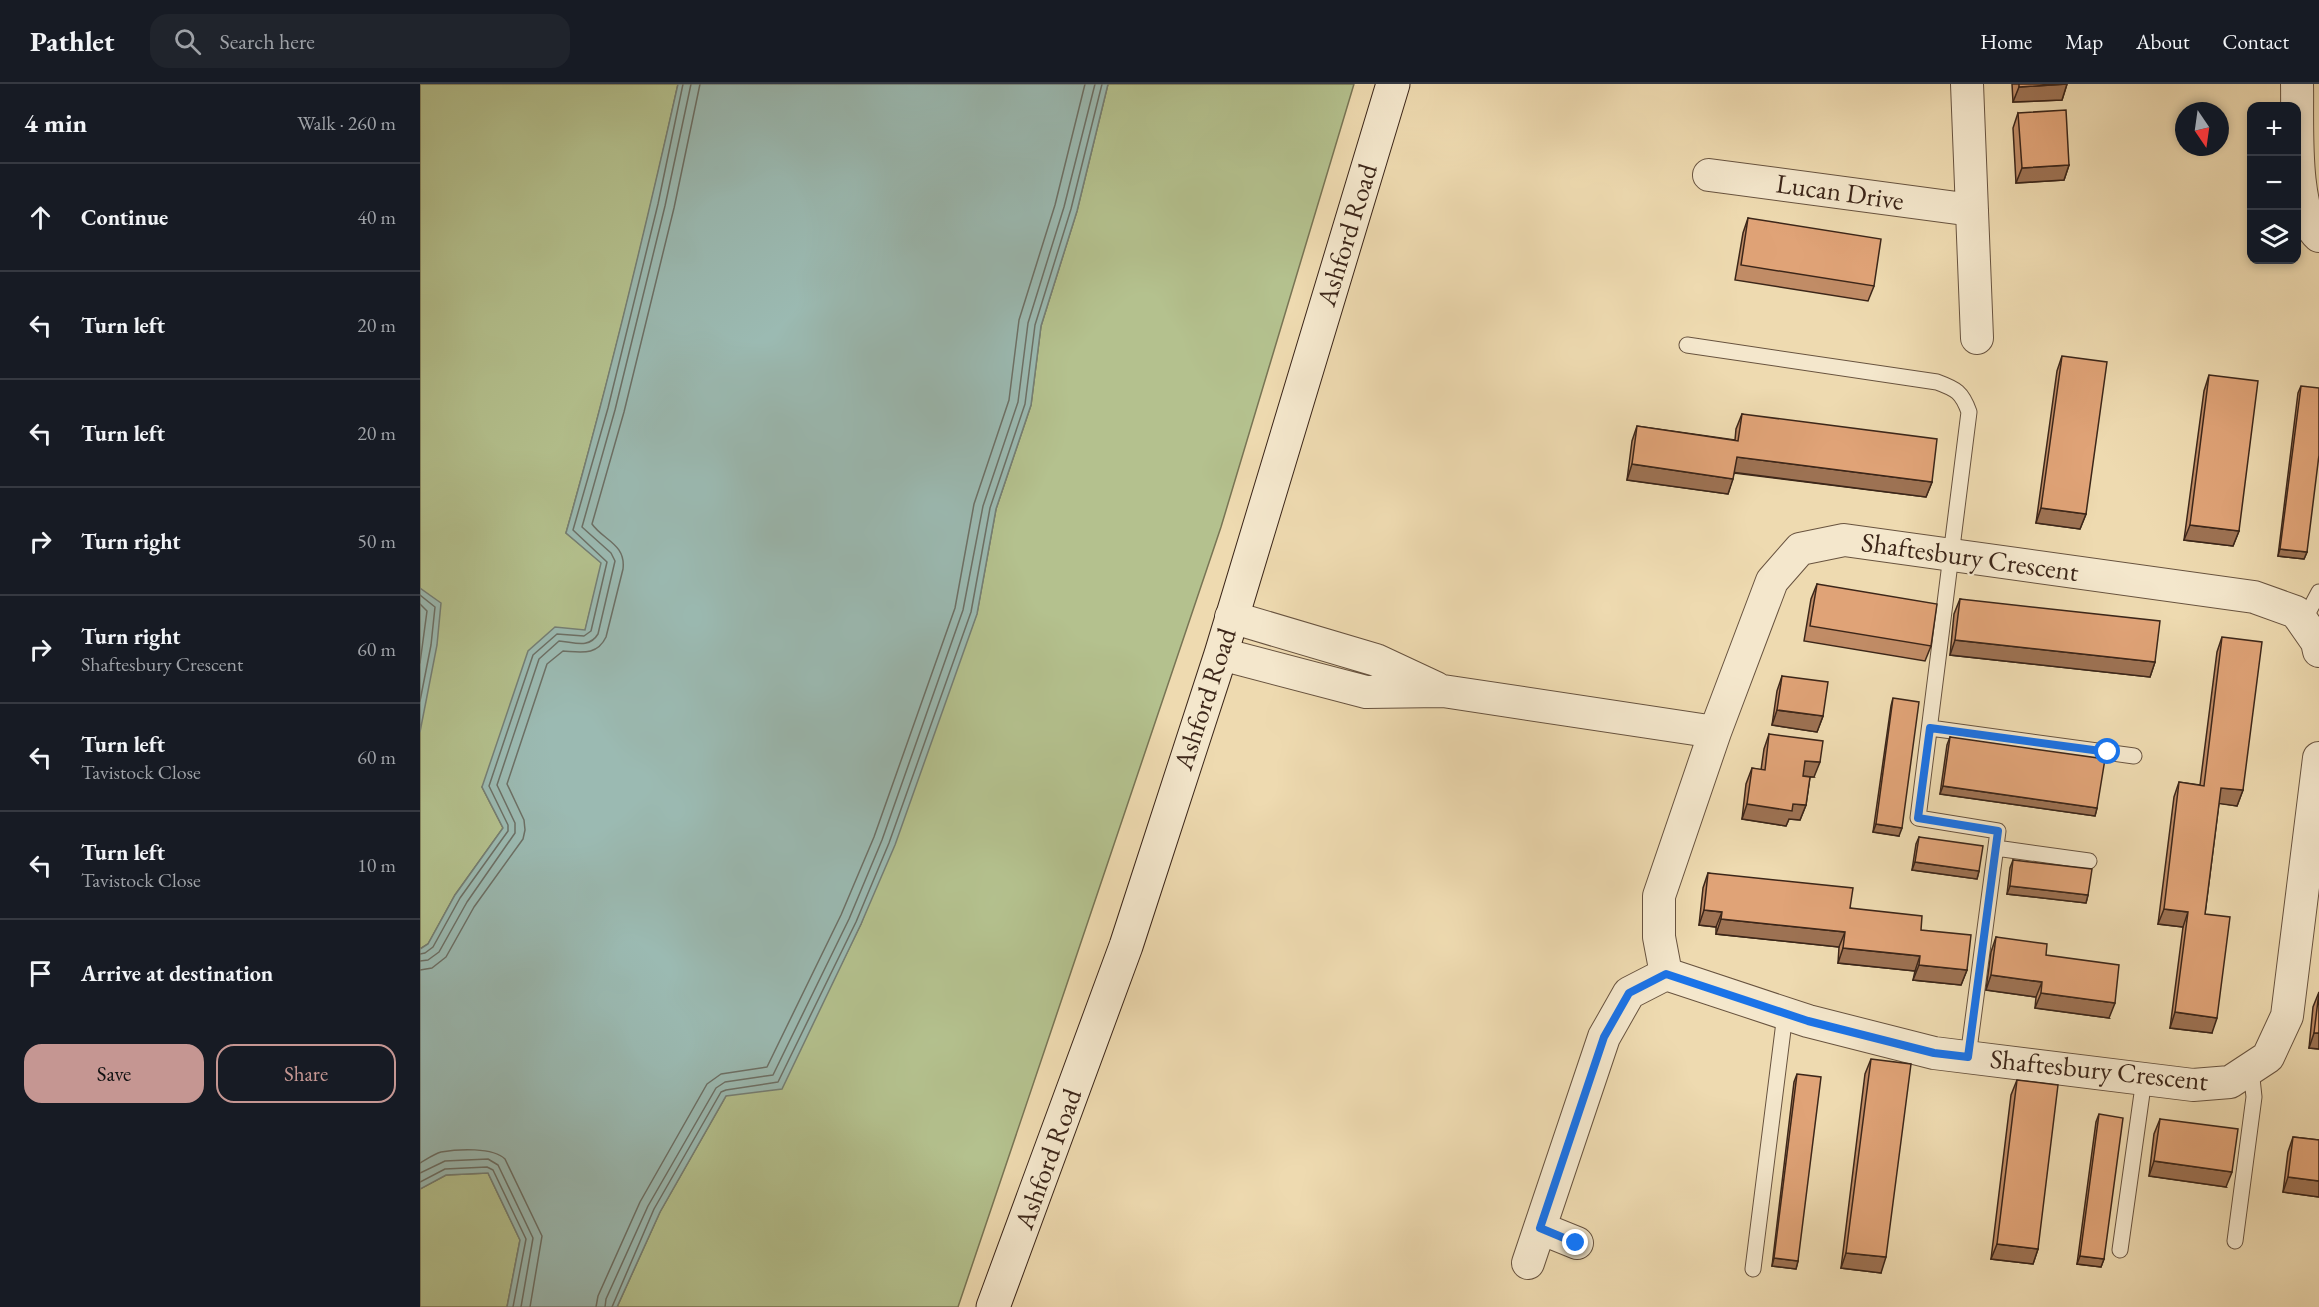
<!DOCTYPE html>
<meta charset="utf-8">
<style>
body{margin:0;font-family:"EB Garamond",serif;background:#20242c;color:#f1f3f6}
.controls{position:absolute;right:18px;top:18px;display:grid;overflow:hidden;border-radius:12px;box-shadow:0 3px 9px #0003}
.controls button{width:54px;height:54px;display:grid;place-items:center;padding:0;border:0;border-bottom:2px solid #363941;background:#171b24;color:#f1f3f6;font:30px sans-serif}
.compass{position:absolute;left:1755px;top:18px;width:54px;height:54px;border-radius:50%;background:#171b24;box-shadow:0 3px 9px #0003;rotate:167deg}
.stop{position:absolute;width:18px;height:18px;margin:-14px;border:4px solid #1a73e8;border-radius:50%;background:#fff}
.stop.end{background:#1a73e8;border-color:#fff;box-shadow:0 2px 6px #0008}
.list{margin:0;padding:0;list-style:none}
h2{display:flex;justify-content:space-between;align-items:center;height:78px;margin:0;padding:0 24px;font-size:26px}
h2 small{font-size:20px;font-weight:400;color:#9ea1a6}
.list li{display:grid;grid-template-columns:39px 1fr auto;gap:18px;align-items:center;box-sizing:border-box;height:108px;padding:0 24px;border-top:2px solid #363941}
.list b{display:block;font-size:22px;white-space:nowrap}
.list p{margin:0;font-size:20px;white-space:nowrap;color:#9ea1a6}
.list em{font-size:20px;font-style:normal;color:#9ea1a6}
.actions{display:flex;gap:12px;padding:18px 24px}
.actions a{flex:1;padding:14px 0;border:2px solid #c59692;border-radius:18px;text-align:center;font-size:21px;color:#c59692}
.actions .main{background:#c59692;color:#111}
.icon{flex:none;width:33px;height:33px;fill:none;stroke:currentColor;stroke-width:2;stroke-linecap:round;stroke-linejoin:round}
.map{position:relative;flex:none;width:1899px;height:1223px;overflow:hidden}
header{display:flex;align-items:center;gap:36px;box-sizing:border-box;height:84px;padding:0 30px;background:#171b24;border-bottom:2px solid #363941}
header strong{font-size:28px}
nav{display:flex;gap:33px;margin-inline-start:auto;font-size:21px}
.search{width:420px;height:54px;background:#20242c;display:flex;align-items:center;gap:15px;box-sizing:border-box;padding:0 21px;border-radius:18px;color:#9ea1a6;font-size:22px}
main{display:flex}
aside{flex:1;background:#171b24}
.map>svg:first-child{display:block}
.green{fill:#b4c18e;stroke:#787454;stroke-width:1.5}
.water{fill:#9bbab2;stroke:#757f75;stroke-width:1.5}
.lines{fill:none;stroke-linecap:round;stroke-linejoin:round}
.shore{stroke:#6c7066;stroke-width:1.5}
.lane-casing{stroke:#68533f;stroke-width:17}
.street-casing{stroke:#68533f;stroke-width:34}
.secondary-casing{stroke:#3c2619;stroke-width:35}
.lane{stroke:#f4e7cc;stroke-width:15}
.street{stroke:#f4e7cc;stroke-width:32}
.secondary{stroke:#f4e7cc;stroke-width:33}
.wall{fill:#c18c66;stroke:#3c2619;stroke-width:1.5}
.shaded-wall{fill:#9d7253;stroke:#3c2619;stroke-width:1.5}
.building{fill:#e0a377;stroke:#3c2619;stroke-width:1.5}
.route{stroke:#1a73e8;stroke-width:8}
.labels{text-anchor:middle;stroke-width:4.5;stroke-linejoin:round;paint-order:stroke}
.street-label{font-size:27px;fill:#3c2619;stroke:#f4e7cc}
</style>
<header>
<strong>Pathlet</strong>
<div class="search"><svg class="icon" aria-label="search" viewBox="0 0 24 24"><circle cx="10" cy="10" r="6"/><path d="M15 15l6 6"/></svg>Search here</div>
<nav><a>Home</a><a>Map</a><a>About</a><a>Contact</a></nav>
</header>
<main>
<aside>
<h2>4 min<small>Walk · 260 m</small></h2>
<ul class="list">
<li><svg class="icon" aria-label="ahead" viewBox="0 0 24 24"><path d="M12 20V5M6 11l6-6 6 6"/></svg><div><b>Continue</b></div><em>40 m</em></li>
<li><svg class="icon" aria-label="left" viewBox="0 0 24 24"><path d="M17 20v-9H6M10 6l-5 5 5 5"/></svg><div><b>Turn left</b></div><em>20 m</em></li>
<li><svg class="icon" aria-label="left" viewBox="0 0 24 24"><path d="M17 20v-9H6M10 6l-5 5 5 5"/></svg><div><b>Turn left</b></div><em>20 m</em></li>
<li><svg class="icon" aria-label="right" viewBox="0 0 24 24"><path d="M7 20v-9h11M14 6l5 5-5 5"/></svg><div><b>Turn right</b></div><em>50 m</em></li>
<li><svg class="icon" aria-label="right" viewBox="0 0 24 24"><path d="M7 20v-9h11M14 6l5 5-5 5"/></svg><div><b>Turn right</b><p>Shaftesbury Crescent</p></div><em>60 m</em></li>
<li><svg class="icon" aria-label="left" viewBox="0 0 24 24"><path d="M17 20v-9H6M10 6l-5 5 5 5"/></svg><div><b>Turn left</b><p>Tavistock Close</p></div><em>60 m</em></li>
<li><svg class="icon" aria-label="left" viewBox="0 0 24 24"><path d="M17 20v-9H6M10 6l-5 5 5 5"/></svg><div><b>Turn left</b><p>Tavistock Close</p></div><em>10 m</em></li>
<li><svg class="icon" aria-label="arrive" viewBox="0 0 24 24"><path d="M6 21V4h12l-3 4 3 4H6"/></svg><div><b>Arrive at destination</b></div></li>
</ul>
<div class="actions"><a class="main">Save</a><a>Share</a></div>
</aside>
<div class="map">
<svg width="1899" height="1223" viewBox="0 0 1899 1223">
<rect width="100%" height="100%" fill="#eedab0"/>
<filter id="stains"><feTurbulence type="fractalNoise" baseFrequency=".00333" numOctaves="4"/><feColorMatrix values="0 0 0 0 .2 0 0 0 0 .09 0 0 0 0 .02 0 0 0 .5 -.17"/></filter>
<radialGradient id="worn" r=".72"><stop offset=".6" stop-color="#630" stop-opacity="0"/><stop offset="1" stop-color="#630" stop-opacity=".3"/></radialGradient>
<!-- green -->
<path class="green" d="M0,0H258C225,151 188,301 146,449L182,479L165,547L62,703L83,744L35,811L8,860L0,865Z
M688,0H934L801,443L538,1223H197L240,1128L306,1012L408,907L441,840L557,529L576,425L611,321L621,242L657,127Z
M68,1089L100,1156L87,1223H0V1105L26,1091Z"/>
<!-- water -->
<path class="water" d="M258,0H688L657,127L621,242L611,321L576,425L557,530L475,761L441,840L362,1005L306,1012L240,1128L197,1223H87L100,1156L68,1089L26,1091L0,1105V865L8,860L35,811L83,744L62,703L108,567L135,543L165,546L181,479L146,449C188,301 224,151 258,0Z
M0,504L21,519L17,561L0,648Z"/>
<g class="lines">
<!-- shore -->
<path class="shore" d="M0,511L15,523L11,561L0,617
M0,520L7,527L0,579
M0,870L5,869L13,863L40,814L88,747V741L69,702L113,571L137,550L164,552L171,547L187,478L153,446L188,324L238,120L263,0
M0,877L8,876L19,868L47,818L95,749V739L77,701L119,575L139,557C154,558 169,565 178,550L195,477L191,469L162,443L195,326L245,122L271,0
M0,886L12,884L26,873L54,823L103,755L105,746L104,736L87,700L127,580L143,567C161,568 177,572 186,553L203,485C206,460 183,456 172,440L204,328L254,124L280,0
M0,1079C7,1075 14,1070 21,1068C38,1065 73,1063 85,1075L122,1152L110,1223
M0,1089L25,1077L68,1075L78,1081L113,1154L101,1223
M0,1098L25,1085L67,1083L73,1086L106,1155L93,1223
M176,1223L178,1212L220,1118L287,1000L301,990L347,983L421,831L454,753L535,524L554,420L589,316L599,236L635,121L665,0
M185,1223L186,1215L228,1122L296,1004L305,998L353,991L429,835L462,756L543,526L563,422L598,318L608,239L644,123L675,0
M192,1223L234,1125L301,1008L306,1006L358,998L436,838L469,759L551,528L570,424L605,320L615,241L651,125L682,0"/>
<defs>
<path id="lane" d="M1267,261L1517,298C1536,305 1542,308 1549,328L1498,734L1578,747L1548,973
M1883,538L1899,508
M1510,644L1714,672
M1576,764L1669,777
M1815,1157L1834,1013L1831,985
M1700,1166L1724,995
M1333,1185L1365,930"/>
<path id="street" d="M1547,0L1557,254
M1877,0C1878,36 1872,128 1899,152
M1289,91L1552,126
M811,533L956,576L1016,604
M1899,567L1897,558L1876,528L1834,513L1424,456L1380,465L1352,497L1295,648L1239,812V853L1246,890L1388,937L1514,969L1773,1001L1810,998L1848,973L1867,932L1899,674
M801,570L946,608L1023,607L1295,648
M1120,1144L1157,1159
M1108,1179L1184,953L1209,909L1246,890"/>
<path id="secondary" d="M573,1223L706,862L801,570L973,0"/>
</defs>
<!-- lane casing -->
<use href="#lane" class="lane-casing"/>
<!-- street casing -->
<use href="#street" class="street-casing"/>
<!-- secondary casing -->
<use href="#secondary" class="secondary-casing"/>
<!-- lane -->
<use href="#lane" class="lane"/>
<!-- street -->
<use href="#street" class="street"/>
<!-- secondary -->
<use href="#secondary" class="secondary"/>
</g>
<!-- wall -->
<path class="wall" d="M1592,0H1647L1642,16L1593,18Z
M1598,29L1649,81L1644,96L1596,99L1593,44Z
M1328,134L1454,202L1448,217L1315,196L1323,149Z
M1642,272L1666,430L1660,445L1616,439L1637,287Z
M1789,291L1819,447L1813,462L1764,456L1784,307Z
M1881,302L1887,468L1884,475L1858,472L1878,309Z
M1322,330L1512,398L1506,413L1314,389L1308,410L1207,396L1212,357L1217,342L1315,356L1316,345Z
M1397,500L1511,562L1505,577L1384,557L1391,515Z
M1540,515L1735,578L1730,593L1530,571L1534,530Z
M1802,553L1823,706L1817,722L1799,719L1785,830L1792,949L1750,944L1763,843L1738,840L1754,713L1759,698L1780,701L1797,568Z
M1362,592L1403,632L1397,648L1352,641L1357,607Z
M1473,614L1479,752L1453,748L1471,622Z
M1349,650L1394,693H1390L1386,721L1380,736L1369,735L1366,742L1322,735L1326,700L1332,684L1341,686L1344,665Z
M1530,653L1677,724L1675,732L1520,710L1527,661Z
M1499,753L1559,787L1557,795L1492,786L1496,760Z
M1593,776L1668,811L1666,819L1587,810L1590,784Z
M1288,789L1430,824L1501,846L1547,886L1541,901L1493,896L1495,887L1418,879L1419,863L1296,850V843L1279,841L1283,804Z
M1576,853L1626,871L1689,934L1615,924L1616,913L1566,906L1571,868Z
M1899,908V965L1889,964L1893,923Z
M1451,975L1461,1189L1421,1184L1445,990Z
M1377,990L1378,1177L1376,1185L1352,1182L1374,998Z
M1597,996L1618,1165L1613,1180L1571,1175L1591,1011Z
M1679,1030L1684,1175L1681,1183L1657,1180L1676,1038Z
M1740,1035L1806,1103L1729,1092L1734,1050Z
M1873,1053L1899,1056V1113L1863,1108L1868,1068Z"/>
<!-- shaded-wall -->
<path class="shaded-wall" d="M1647,0L1642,16L1593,18L1599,3Z
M1649,81L1644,96L1596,99L1602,84Z
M1317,373L1512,398L1506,413L1311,388Z
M1212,380L1313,395L1308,410L1207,396Z
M1621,424L1666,430L1660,445L1616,439Z
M1770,441L1819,447L1813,462L1764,456Z
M1860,465L1887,468L1884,475L1858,472Z
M1535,556L1735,578L1730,593L1530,571Z
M1357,626L1403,632L1397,648L1352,641Z
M1385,677L1400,678L1394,693L1379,692Z
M1523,702L1677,724L1675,732L1520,710Z
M1801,704L1823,706L1817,722L1795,719Z
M1327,720H1373L1386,721L1380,736L1369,735L1366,742L1322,735Z
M1456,740L1482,744L1479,752L1453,748Z
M1495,778L1559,787L1557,795L1492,786Z
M1590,802L1668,811L1666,819L1587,810Z
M1744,825L1768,828L1763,843L1738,840Z
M1284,826L1302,828L1296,843L1279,841Z
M1301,835L1425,848L1419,863L1296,850Z
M1423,864L1500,872L1495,887L1418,879Z
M1499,881L1547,886L1541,901L1493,896Z
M1571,891L1622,898L1616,913L1566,906Z
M1621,909L1695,919L1689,934L1615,924Z
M1755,928L1797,934L1792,949L1750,944Z
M1894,949H1899V965L1889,964Z
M1734,1077L1812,1088L1806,1103L1729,1092Z
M1868,1093L1899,1097V1113L1863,1108Z
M1577,1160L1618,1165L1613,1180L1571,1175Z
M1426,1169L1466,1173L1461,1189L1421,1184Z
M1660,1172L1684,1175L1681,1183L1657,1180Z
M1354,1174L1378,1177L1376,1185L1352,1182Z"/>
<!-- building -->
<path class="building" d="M1599,0H1647L1599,3Z
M1646,26L1649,81L1602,84L1598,29Z
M1328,134L1461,155L1454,202L1321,181Z
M1642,272L1687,278L1666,430L1621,424Z
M1789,291L1838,297L1819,447L1770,441Z
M1881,302L1899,304V371L1887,468L1860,465Z
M1322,330L1517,355L1512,398L1317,373L1313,395L1212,380L1217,342L1318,357Z
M1397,500L1517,520L1511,562L1390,542Z
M1540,515L1740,537L1735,578L1535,556Z
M1802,553L1842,558L1823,706L1801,704L1785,830L1810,833L1797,934L1755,928L1768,828L1744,825L1759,698L1784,702Z
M1362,592L1408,598L1403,632L1357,626Z
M1473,614L1499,618L1482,744L1456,740Z
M1349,650L1403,657L1400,678L1385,677L1383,692L1390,693L1386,721L1373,720L1372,727L1327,720L1332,684L1345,686Z
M1530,653L1685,675L1677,724L1523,702Z
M1499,753L1563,762L1559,787L1495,778Z
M1593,776L1672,785L1668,811L1590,802Z
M1288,789L1433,804L1430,824L1502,832L1501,846L1551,851L1547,886L1499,881L1500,872L1423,864L1425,848L1301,835L1302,828L1284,826Z
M1576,853L1627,860L1626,871L1699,881L1695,919L1621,909L1622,898L1571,891Z
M1899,908V949H1894Z
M1451,975L1491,980L1466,1173L1426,1169Z
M1377,990L1401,993L1378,1177L1354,1174Z
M1597,996L1638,1001L1618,1165L1577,1160Z
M1679,1030L1703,1034L1684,1175L1660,1172Z
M1740,1035L1818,1045L1812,1088L1734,1077Z
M1873,1053L1899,1056V1097L1868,1093Z"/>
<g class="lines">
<!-- route -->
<path class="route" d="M1156,1159L1120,1144L1184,953L1209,909L1246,890L1388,937L1514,969L1548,973L1578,747L1498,734L1510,644L1688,668"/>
</g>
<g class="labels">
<!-- street labels -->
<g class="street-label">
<text transform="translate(1420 108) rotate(8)" y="9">Lucan Drive</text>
<text transform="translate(927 151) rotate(-73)" y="9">Ashford Road</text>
<text transform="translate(1550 473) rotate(8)" y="9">Shaftesbury Crescent</text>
<text transform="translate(785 615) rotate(-72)" y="9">Ashford Road</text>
<text transform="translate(1679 986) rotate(6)" y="9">Shaftesbury Crescent</text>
<text transform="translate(628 1075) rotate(-70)" y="9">Ashford Road</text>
</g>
</g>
<rect width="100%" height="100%" filter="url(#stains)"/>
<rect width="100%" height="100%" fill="url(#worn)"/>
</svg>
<div class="controls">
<button>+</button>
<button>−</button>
<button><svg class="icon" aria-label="layers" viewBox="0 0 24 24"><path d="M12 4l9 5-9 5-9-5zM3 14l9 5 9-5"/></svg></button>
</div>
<svg class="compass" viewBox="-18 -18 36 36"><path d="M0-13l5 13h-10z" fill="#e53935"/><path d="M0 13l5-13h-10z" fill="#9ea1a6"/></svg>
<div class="stop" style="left:1688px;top:668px"></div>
<div class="stop end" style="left:1156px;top:1159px"></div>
</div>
</main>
